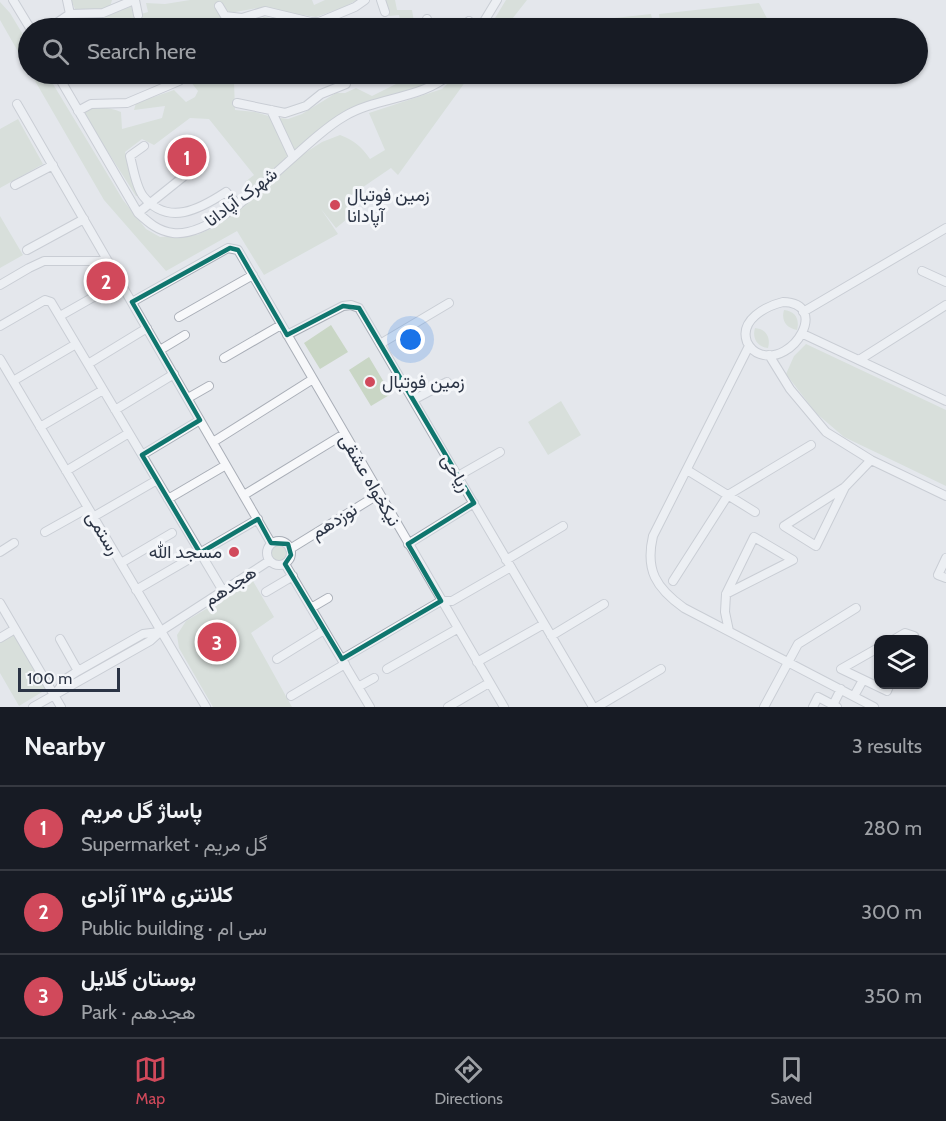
<!DOCTYPE html>
<meta charset="utf-8">
<style>
body{margin:0;font-family:Cabin,Vazirmatn,sans-serif;background:#20242c;color:#f1f3f6}
.controls{position:absolute;right:18px;bottom:18px;display:grid;overflow:hidden;border-radius:12px;box-shadow:0 2px 4px #0004}
.controls button{width:54px;height:54px;display:grid;place-items:center;padding:0;border:0;border-bottom:2px solid #363941;background:#171b24;color:#f1f3f6;font:30px sans-serif}
.scale{position:absolute;left:18px;bottom:15px;width:102px;box-sizing:border-box;padding-left:6px;border:3px solid #2b3445;border-top:0;font-size:16px;line-height:21px;white-space:nowrap;color:#2b3445;-webkit-text-stroke:4px #f4f6f9;paint-order:stroke}
.you{position:absolute;left:411px;top:340px;width:21px;height:21px;margin:-15px;border:4px solid #fff;border-radius:50%;background:#1a73e8;box-shadow:0 0 0 9px #1a73e833}
.badge{display:grid;place-items:center;width:39px;height:39px;border-radius:50%;background:#d1495b;color:#fff;font-size:20px;font-weight:700}
.pin{position:absolute;translate:-50% -50%;border:3px solid #fff;box-shadow:0 2px 6px #0006}
.list{margin:0;padding:0;list-style:none}
h2{display:flex;justify-content:space-between;align-items:center;height:78px;margin:0;padding:0 24px;font-size:26px}
h2 small{font-size:20px;font-weight:400;color:#9ea1a6}
.list li{display:grid;grid-template-columns:39px 1fr auto;gap:18px;align-items:center;box-sizing:border-box;height:84px;padding:0 24px;border-top:2px solid #363941}
.list b{display:block;font-size:22px;white-space:nowrap}
.list p{margin:0;font-size:20px;white-space:nowrap;color:#9ea1a6}
.list em{font-size:20px;font-style:normal;color:#9ea1a6}
.icon{flex:none;width:33px;height:33px;fill:none;stroke:currentColor;stroke-width:2;stroke-linecap:round;stroke-linejoin:round}
.map{position:relative;flex:none;width:946px;height:707px;overflow:hidden}
.search{position:absolute;background:#171b24;box-shadow:0 2px 4px #0004;left:18px;right:18px;top:18px;height:66px;display:flex;align-items:center;gap:15px;box-sizing:border-box;padding:0 21px;border-radius:33px;color:#9ea1a6;font-size:22px}
.sheet{height:330px;background:#171b24}
nav{display:flex;justify-content:space-around;align-items:center;box-sizing:border-box;height:84px;border-top:2px solid #363941;background:#171b24;font-size:16px;color:#9ea1a6}
nav a{display:grid;justify-items:center;gap:3px}
nav .on{color:#d1495b}
.map>svg:first-child{display:block}
.green{fill:#c9d6c5}
.lines{fill:none;stroke-linecap:round;stroke-linejoin:round}
.minor-casing{stroke:#a9aeb7;stroke-width:10}
.minor{stroke:#f7f8fa;stroke-width:8}
.marked{fill:none;stroke:#0f766e;stroke-width:4.5;stroke-linejoin:round}
.poi-dot{fill:#d1495b;stroke:#f4f6f9;stroke-width:2}
.labels{text-anchor:middle;stroke-width:6;stroke-linejoin:round;paint-order:stroke}
.poi-label{font-size:18px;fill:#2b3445;stroke:#f4f6f9;text-anchor:start}
.street-label{font-size:18px;fill:#2b3445;stroke:#f4f6f9}
</style>
<div class="map">
<svg width="946" height="707" viewBox="0 0 946 707">
<rect width="100%" height="100%" fill="#e4e7ec"/>
<!-- green -->
<path class="green" d="M71,0H112L110,7L101,9H75Z
M190,0H312L314,5L325,0H357L344,7L316,17L258,8L230,13L218,2L217,5L224,18L239,26V28H155L152,24L140,20L141,14L148,12L146,3L165,4Z
M385,0H395L397,10H412L415,28H402L399,15L389,16Z
M506,0H527L505,28H489Z
M0,2L10,13L28,43V69L0,20Z
M759,3L772,28H661L659,14Z
M131,6L135,21L111,22L84,28H57L73,20L103,18Z
M651,14L654,28H581L578,22Z
M264,17L309,25L311,28L273,27L251,28V24Z
M31,74H47L123,200L146,229L160,237L197,235L217,226L300,156L322,142L340,135C354,140 362,147 370,159L385,150L369,113L442,89L457,74H471L398,175L391,168L347,198L357,211L336,228L321,209L338,234L264,275L237,231L166,271L104,200Z
M192,74H300L234,81L235,110L255,112L272,117L288,119L302,114L336,93H345L356,88L372,96L398,83L411,81L419,74H444C424,91 372,97 346,110L251,187L245,182L254,175L209,119L190,118L154,145L142,139L125,152L140,196H136L83,113C96,105 107,107 121,112L122,129L162,118L165,106L134,110L136,103L174,90L186,102L195,97L198,91L190,81Z
M18,119L43,164L0,188V129Z
M0,216L23,255L0,268Z
M784,310C795,311 800,319 797,330C786,328 781,320 784,310Z
M331,325L348,352L320,369L304,343Z
M755,328C766,329 771,337 768,348C757,347 752,338 755,328Z
M806,344L946,410V486L844,437L816,413L786,374L794,356Z
M369,357L391,394L371,406L349,370Z
M561,401L581,435L548,455L528,422Z
M270 553a9 9 0 1 1 18 0a9 9 0 1 1-18 0Z
M253,581L274,617L251,633L292,707H213L179,648L177,635L186,621Z
M16,631L47,689L19,706L0,673V641Z"/>
<g class="lines">
<defs>
<path id="minor" d="M13,0L30,28
M67,0L70,14
M135,0L138,15
M381,0L385,12
M219,6L225,16L242,18L265,11L311,22H319L355,7L365,0
M427,19L428,28
M49,28L70,14L103,13L134,0
M461,28L469,21
M480,28L497,0
M57,74L138,213C149,223 158,231 173,233C223,239 299,142 345,116C377,97 422,99 450,74
M237,103L285,113L306,106L321,94L346,84V74
M17,104L271,543
M271,110L293,157
M78,111L91,104L127,103L179,81
M144,146L130,156C133,168 136,187 143,196C168,227 200,209 226,192L238,205
M15,185L53,165
M138,213L188,173
M27,250L84,219
M922,271L946,282
M0,285L29,268L44,261H108
M132,302L228,248L238,250L504,707
M783,302C830,303 794,366 760,354C754,352 750,348 747,342C739,320 766,306 783,302Z
M803,312L946,228
M60,316L120,282
M179,317L253,275
M0,326L45,300L51,302L223,591
M803,334L946,401
M287,335L343,306L351,305L359,308L593,707
M380,344L449,303
M749,346L653,536C645,570 656,588 684,608L874,707
M160,350L185,335
M769,355L790,389L826,432L871,460L946,496
M224,358L281,325
M0,359L206,707
M859,360L946,305
M88,364L147,328
M13,381L76,344
M188,398L209,386
M413,400L447,382
M115,410L174,374
M40,427L103,390
M213,442L313,379
M142,455L200,420
M687,470L755,512
M66,471L129,433
M458,476L500,452
M845,487L816,546L784,526L845,487L871,460
M244,495L344,434
M168,499L226,465
M93,517L157,480
M45,532L88,508
M267 553a12 12 0 1 1 24 0a12 12 0 1 1-24 0Z
M408,544L474,503
M290,549L379,494
M0,552L14,543
M946,558L938,575L946,578
M506,560L563,526
M121,563L172,533
M285,564L370,707
M673,581L728,495L811,445
M136,590L258,519
M266,592L293,576
M726,594L793,560L754,537L726,594L725,612L729,631
M0,603L61,707
M311,608L328,598
M551,636L604,604
M0,638L15,629
M60,639L78,671
M893,640L905,633L914,636L913,640
M878,648L841,669L887,691L890,684
M277,659L324,630
M342,659L441,601H452L511,567
M477,662L544,624
M387,669L457,629
M358,687L374,678
M56,693L67,678L78,671L143,634L159,632
M291,696L345,664
M854,696L863,680
M833,705L841,689
M33,707L150,641L161,631L269,561
M448,707L489,683
M597,707L661,669
M764,707L798,644L856,608
M813,707L818,697L837,707"/>
</defs>
<!-- minor casing -->
<use href="#minor" class="minor-casing"/>
<!-- minor -->
<use href="#minor" class="minor"/>
</g>
<!-- marked area -->
<path d="M0 0H946V707H0ZM230,248L238,250L287,335L343,306L359,308L474,503L408,544L441,601L342,659L285,564L291,555L288,544L271,543L258,519L200,553L142,455L200,420L132,302Z" fill="#e4e7ec" fill-opacity=".55" fill-rule="evenodd"/>
<path class="marked" d="M230,248L238,250L287,335L343,306L359,308L474,503L408,544L441,601L342,659L285,564L291,555L288,544L271,543L258,519L200,553L142,455L200,420L132,302Z"/>
<!-- markers -->
<g class="poi-dot">
<circle cx="335" cy="205" r="6"/>
<circle cx="370" cy="382" r="6"/>
<circle cx="234" cy="552" r="6"/>
</g>
<g class="labels">
<!-- poi labels -->
<g class="poi-label">
<text x="347" y="201">زمین فوتبال<tspan x="347" dy="21">آپادانا</tspan></text>
<text x="382" y="388">زمین فوتبال</text>
<text x="222" y="558" text-anchor="end">مسجد الله</text>
</g>
<!-- street labels -->
<g class="street-label">
<text transform="translate(241 197) rotate(-37)" y="6">شهرک آپادانا</text>
<text transform="translate(456 473) rotate(60)" y="6">ریاحی</text>
<text transform="translate(370 480) rotate(60)" y="6">نیکخواه عشقی</text>
<text transform="translate(334 521) rotate(-32)" y="6">نوزدهم</text>
<text transform="translate(103 533) rotate(59)" y="6">رستمی</text>
<text transform="translate(230 586) rotate(-33)" y="6">هجدهم</text>
</g>
</g>
</svg>
<div class="controls">
<button><svg class="icon" aria-label="layers" viewBox="0 0 24 24"><path d="M12 4l9 5-9 5-9-5zM3 14l9 5 9-5"/></svg></button>
</div>
<div class="scale">100 m</div>
<div class="you"></div>
<div class="pin badge" style="left:187px;top:157px">1</div>
<div class="pin badge" style="left:106px;top:281px">2</div>
<div class="pin badge" style="left:217px;top:642px">3</div>
<div class="search"><svg class="icon" aria-label="search" viewBox="0 0 24 24"><circle cx="10" cy="10" r="6"/><path d="M15 15l6 6"/></svg>Search here</div>
</div>
<section class="sheet">
<h2>Nearby<small>3 results</small></h2>
<ul class="list">
<li><span class="badge">1</span><div><b>پاساژ گل مریم</b><p>Supermarket · گل مریم</p></div><em>280 m</em></li>
<li><span class="badge">2</span><div><b>کلانتری ۱۳۵ آزادی</b><p>Public building · سی ام</p></div><em>300 m</em></li>
<li><span class="badge">3</span><div><b>بوستان گلایل</b><p>Park · هجدهم</p></div><em>350 m</em></li>
</ul>
</section>
<nav>
<a class="on"><svg class="icon" aria-label="map" viewBox="0 0 24 24"><path d="M3 6l6-2 6 2 6-2v14l-6 2-6-2-6 2zM9 4v14M15 6v14"/></svg>Map</a>
<a><svg class="icon" aria-label="directions" viewBox="0 0 24 24"><path d="M12 3l9 9-9 9-9-9zM9 14v-3h6M13 9l2 2-2 2"/></svg>Directions</a>
<a><svg class="icon" aria-label="saved" viewBox="0 0 24 24"><path d="M7 4h10v16l-5-4-5 4z"/></svg>Saved</a>
</nav>
